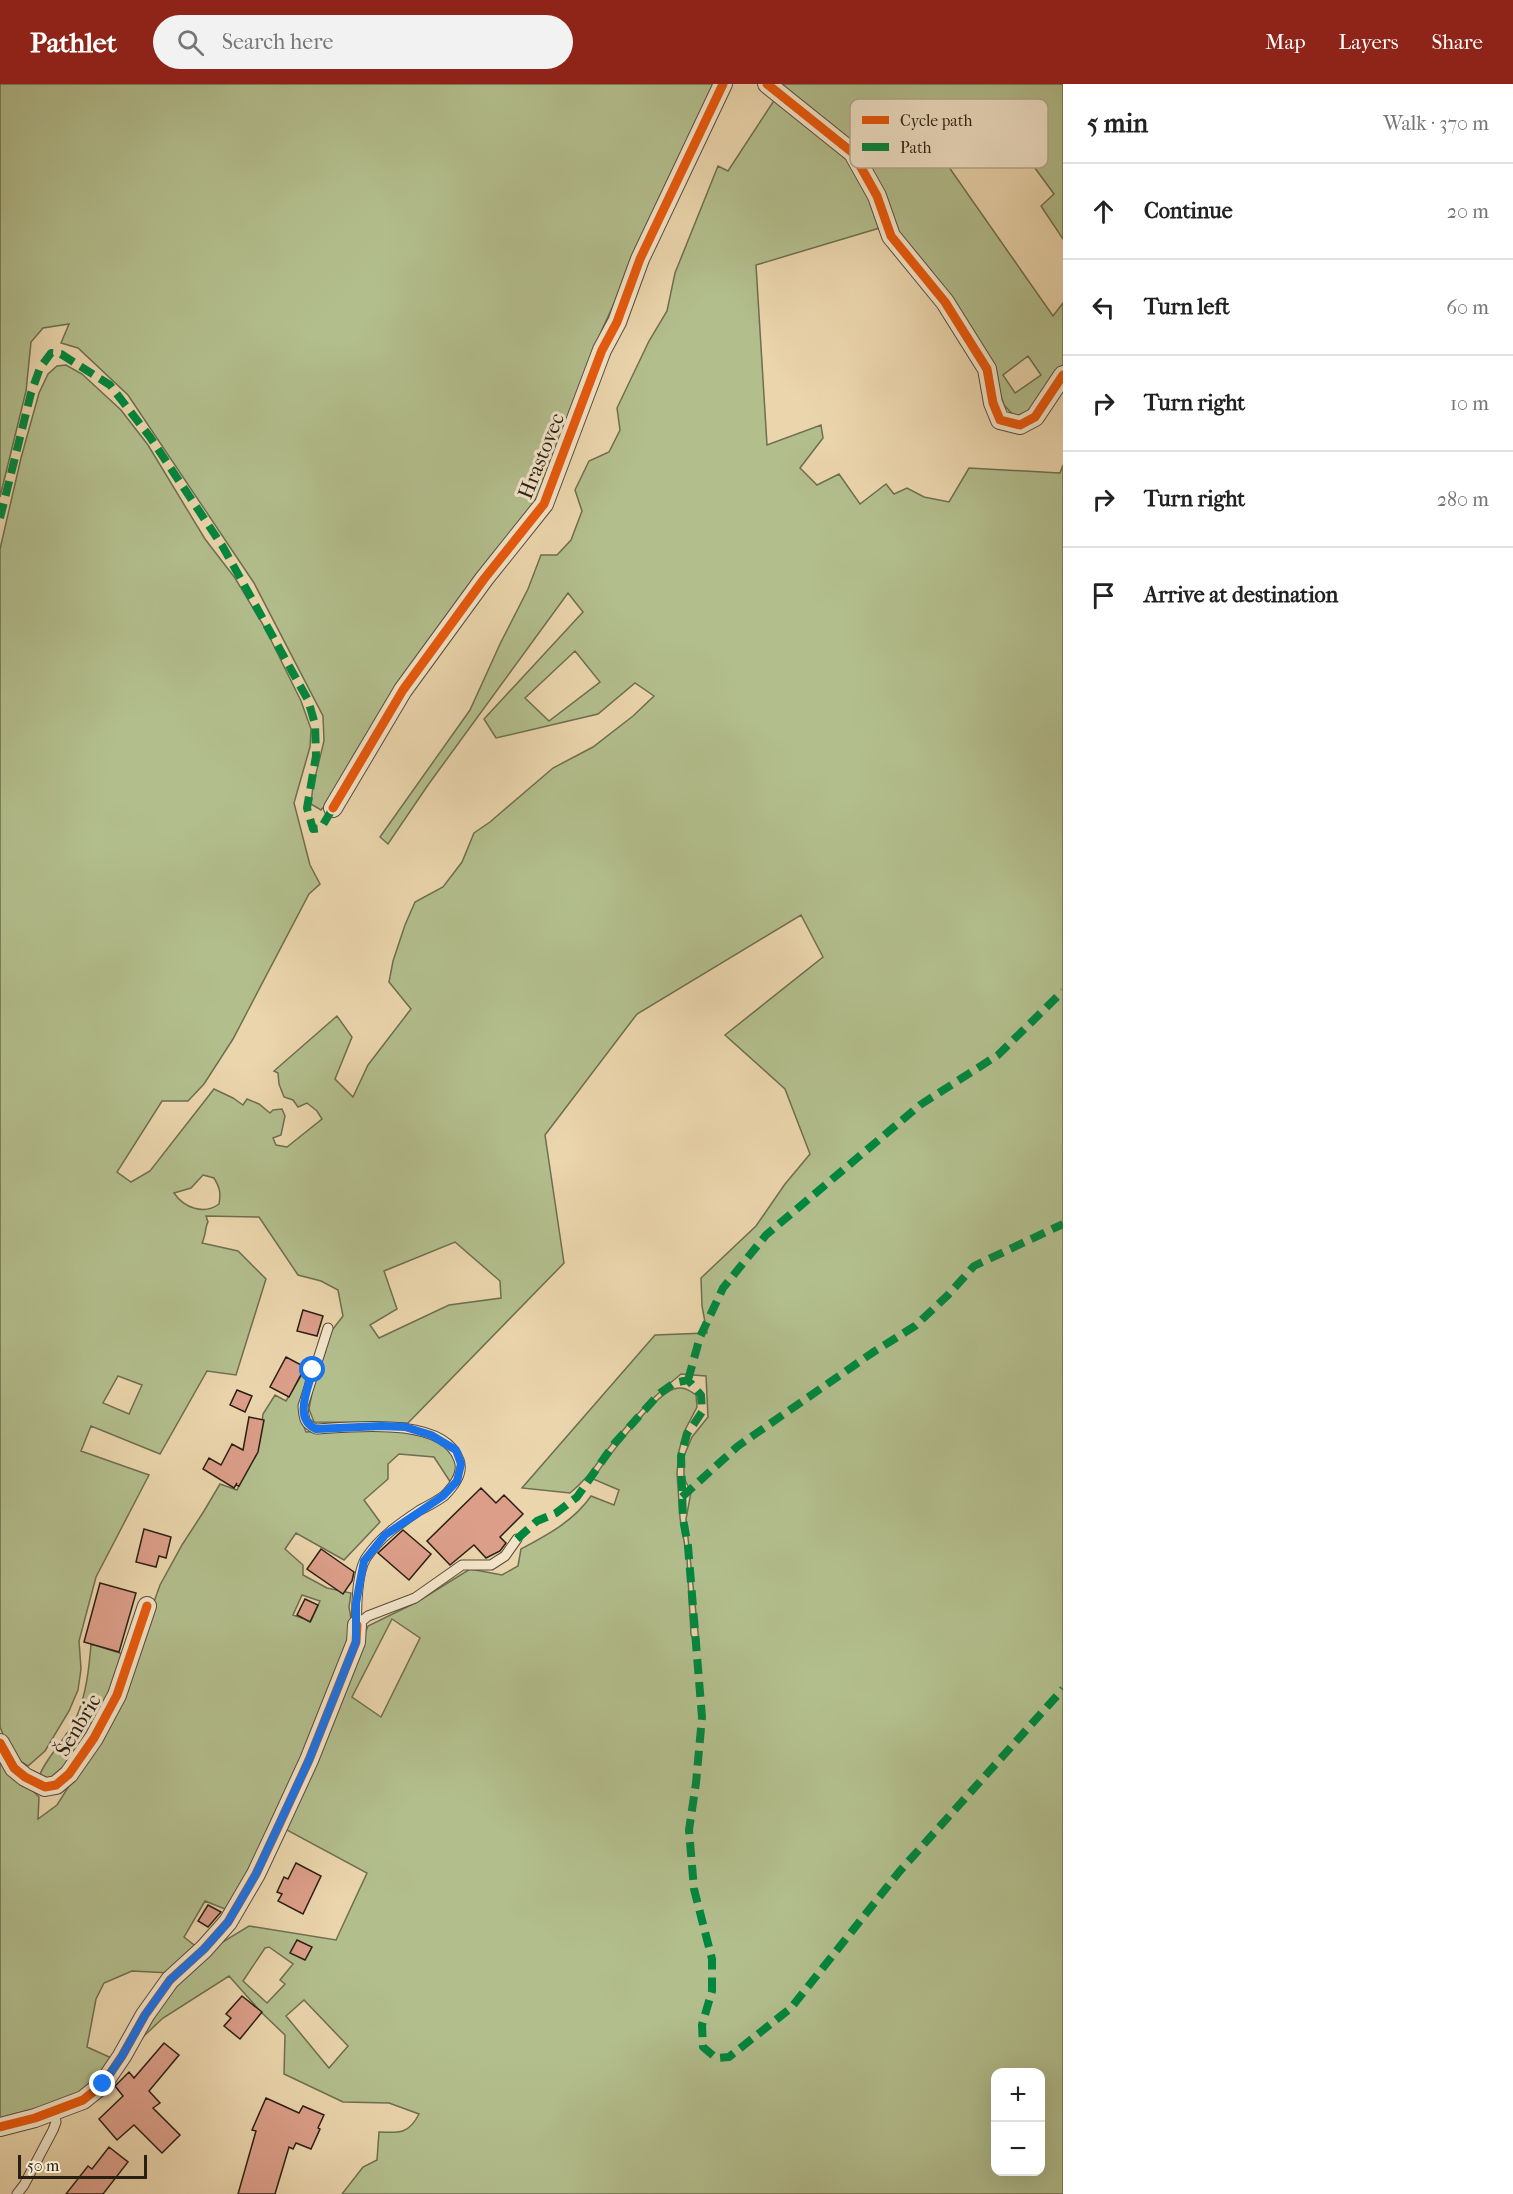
<!DOCTYPE html>
<meta charset="utf-8">
<style>
body{margin:0;font-family:"IM FELL French Canon",serif;background:#f2f2f2;color:#222}
.controls{position:absolute;right:18px;bottom:18px;display:grid;overflow:hidden;border-radius:12px;box-shadow:0 6px 24px #0002}
.controls button{width:54px;height:54px;display:grid;place-items:center;padding:0;border:0;border-bottom:2px solid #e0e0e0;background:#fff;color:#222;font:30px sans-serif}
.scale{position:absolute;left:18px;bottom:15px;width:129px;box-sizing:border-box;padding-left:6px;border:3px solid #2a1f13;border-top:0;font-size:16px;line-height:21px;white-space:nowrap;color:#2a1f13;-webkit-text-stroke:4px #f2e4c9;paint-order:stroke}
.stop{position:absolute;width:18px;height:18px;margin:-14px;border:4px solid #1a73e8;border-radius:50%;background:#fff}
.stop.end{background:#1a73e8;border-color:#fff;box-shadow:0 2px 6px #0008}
.list{margin:0;padding:0;list-style:none}
h2{display:flex;justify-content:space-between;align-items:center;height:78px;margin:0;padding:0 24px;font-size:26px}
h2 small{font-size:20px;font-weight:400;color:#767676}
.list li{display:grid;grid-template-columns:39px 1fr auto;gap:18px;align-items:center;box-sizing:border-box;height:96px;padding:0 24px;border-top:2px solid #e0e0e0}
.list b{display:block;font-size:22px;white-space:nowrap}
.list em{font-size:20px;font-style:normal;color:#767676}
.icon{flex:none;width:33px;height:33px;fill:none;stroke:currentColor;stroke-width:2;stroke-linecap:round;stroke-linejoin:round}
.map{position:relative;flex:none;width:1063px;height:2110px;overflow:hidden}
header{display:flex;align-items:center;gap:36px;box-sizing:border-box;height:84px;padding:0 30px;background:#8f2418;color:#fff}
header strong{font-size:28px}
nav{display:flex;gap:33px;margin-inline-start:auto;font-size:21px}
.search{width:420px;height:54px;background:#f2f2f2;display:flex;align-items:center;gap:15px;box-sizing:border-box;padding:0 21px;border-radius:33px;color:#767676;font-size:22px}
main{display:flex}
aside{flex:1;background:#fff}
.map>svg:first-child{display:block}
.green{fill:#b3be8d;stroke:#6e6e50;stroke-width:1.5;fill-rule:evenodd}
.building{fill:#dc9e89;stroke:#2a1f13;stroke-width:1.5}
.lines{fill:none;stroke-linecap:round;stroke-linejoin:round}
.service-casing{stroke:#5a4c39;stroke-width:11}
.minor-casing{stroke:#5a4c39;stroke-width:20}
.service{stroke:#f2e4c9;stroke-width:9}
.minor{stroke:#f2e4c9;stroke-width:18}
.quiet{stroke:#00873e;stroke-width:8;stroke-dasharray:15 8;stroke-linecap:butt}
.cycleway-casing{stroke:#f2e4c9;stroke-width:13}
.cycleway{stroke:#e8590c;stroke-width:9}
.route{stroke:#1a73e8;stroke-width:8}
.labels{text-anchor:middle;stroke-width:6;stroke-linejoin:round;paint-order:stroke}
.street-label{font-size:21px;fill:#2a1f13;stroke:#f2e4c9}
.key{fill:#f2e4c9;stroke:#b6a992;stroke-width:1.5}
.key-label{font-size:16px;fill:#2a1f13}
</style>
<header>
<strong>Pathlet</strong>
<div class="search"><svg class="icon" aria-label="search" viewBox="0 0 24 24"><circle cx="10" cy="10" r="6"/><path d="M15 15l6 6"/></svg>Search here</div>
<nav><a>Map</a><a>Layers</a><a>Share</a></nav>
</header>
<main>
<div class="map">
<svg width="1063" height="2110" viewBox="0 0 1063 2110">
<rect width="100%" height="100%" fill="#ebd5ac"/>
<filter id="stains"><feTurbulence type="fractalNoise" baseFrequency=".00333" numOctaves="4"/><feColorMatrix values="0 0 0 0 .2 0 0 0 0 .09 0 0 0 0 .02 0 0 0 .5 -.17"/></filter>
<radialGradient id="worn" r=".72"><stop offset=".6" stop-color="#630" stop-opacity="0"/><stop offset="1" stop-color="#630" stop-opacity=".3"/></radialGradient>
<!-- green -->
<path class="green" d="M0,0H715L601,248L559,381L328,718L321,726L311,720L313,702L324,657L323,632L254,499L128,311L78,264L61,259L69,240L43,244L31,258L26,307L0,413Z
M782,0H1063V155L1041,122L1054,110L1015,57L918,24L909,26L1053,232L1063,219V282L1025,331L1014,332L1004,321L998,304L997,290L968,242L908,168L882,111L784,6ZM1028,272L1041,291L1015,309L1003,291Z
M775,15L850,75L883,143L756,181L767,361L821,341L823,354L800,384L817,401L839,390L860,420L886,400L894,410L907,404L924,413L949,418L969,384L1060,389L1063,381V2110H342L363,2083L377,2076L379,2048C399,2049 409,2050 419,2030L389,2019L343,2018L284,1990L285,1951L262,1929L229,1892L163,1934L129,1966L150,1929L211,1865L249,1842L336,1856L367,1789L285,1745L368,1542L417,1518L470,1485L502,1491L518,1482L521,1465C547,1451 574,1437 591,1412L614,1421L619,1406L593,1395C606,1376 654,1311 674,1305C683,1302 689,1306 696,1311L697,1323L684,1348L679,1367L677,1389L680,1434L687,1474L691,1551L696,1559L699,1558L686,1435L691,1408L684,1394V1372L692,1353L708,1333L706,1292L681,1290C656,1310 634,1331 615,1356C598,1376 591,1392 570,1409L522,1404L655,1251L707,1249L702,1222L701,1194L756,1142L785,1100L810,1070L785,1005L725,951L823,873L801,831L637,930L545,1051L564,1179L408,1339L314,1338L309,1325L316,1286L329,1250L343,1232L338,1206L321,1197L298,1191L259,1133L206,1132L208,1138C205,1143 206,1151 202,1159L238,1167L266,1195L236,1291L207,1287L160,1370L91,1342L81,1367L149,1391L96,1493L79,1557L81,1585L78,1606L69,1627L45,1667L28,1682L12,1672L0,1643V465L21,374L39,309L48,290L57,282L66,281L82,290L121,326L148,361L205,455L235,494L265,544L301,617L311,645L310,663L294,719L310,781L320,800L309,810L233,955L204,1000L188,1017H162L117,1088L131,1098L150,1087L214,1005L233,1014L243,1021L247,1015L259,1020L270,1029L273,1026L282,1025L285,1032L281,1051L273,1054L276,1061L287,1063L322,1035L317,1027L307,1019L298,1023L293,1016L284,1013L279,1000L278,989L274,987L337,932L352,953L335,995L353,1013L368,981L411,925L389,898L393,877L405,841L415,818L443,803L462,778L474,749L490,738L553,684L593,663L633,632L654,612L635,599L598,630L496,654L484,635L583,528L568,509L428,701L388,760L380,753L470,626L500,560L528,505L541,471H557L571,456L582,427L575,406L589,377L609,368L620,346L617,324L649,257L667,227L675,189L718,82L728,87ZM575,567L600,598L549,637L525,614ZM203,1091L214,1094C220,1104 221,1109 219,1120C204,1131 184,1124 174,1109L191,1104ZM455,1158L500,1197L501,1214L449,1221L379,1254L370,1241L397,1225L384,1187ZM118,1292L142,1301L129,1330L103,1319ZM392,1535L420,1554L381,1633L352,1613ZM269,1863L293,1880L280,1896L285,1900L267,1919L243,1897L265,1864ZM304,1916L348,1962L329,1984L286,1932ZM996,1988H1040V2088H996Z
M304,1287L307,1290L299,1330L306,1348L386,1344L431,1354L454,1369L457,1382L451,1399L434,1373L399,1370L388,1380V1395L364,1416L380,1438L344,1476L296,1449L285,1465L303,1481V1491L327,1504L351,1509L349,1523L352,1540L341,1586L230,1827L205,1817L184,1853L198,1864L171,1889L132,1887L104,1899L96,1915L87,1963L116,1976L80,2012L0,2039V1673L39,1713L38,1735L57,1721L83,1680L145,1543L160,1501L182,1461L204,1427L220,1400L237,1406L260,1356L263,1330L275,1311L286,1317ZM302,1511L320,1517L311,1537L293,1531Z
M91,1560L123,1570L113,1611L57,1697L39,1694C41,1680 68,1652 76,1634C86,1612 89,1585 91,1560Z"/>
<!-- building -->
<path class="building" d="M303,1226L323,1232L317,1252L297,1247Z
M286,1273L305,1283L289,1313L270,1303Z
M237,1306L252,1312L245,1328L230,1321Z
M249,1333L264,1336L258,1368L239,1402L236,1401L237,1399L234,1404L203,1385L209,1374L221,1381L232,1360L243,1366Z
M481,1404L496,1419L504,1411L523,1430L500,1453L506,1459L500,1467L486,1474L474,1461L450,1481L427,1457Z
M144,1445L171,1453L166,1474L159,1472L156,1483L136,1478Z
M403,1446L431,1470L409,1496L378,1469Z
M321,1465L354,1488L352,1497L343,1510L307,1485Z
M100,1499L136,1509L119,1568L84,1558Z
M305,1515L318,1521L310,1538L297,1531Z
M296,1779L321,1792L303,1830L278,1817L282,1810L277,1808L284,1793L288,1795Z
M208,1821L221,1828L208,1843L198,1837Z
M297,1856L312,1863L305,1876L290,1869Z
M242,1912L262,1928L240,1955L224,1942L231,1934L226,1930Z
M164,1959L179,1971L149,2007L160,2019L153,2024L180,2051L162,2069L134,2041L117,2056L99,2035L123,2012L115,2002L129,1988L134,1994Z
M266,2014L299,2029L303,2022L324,2031L318,2044L320,2045L311,2065L296,2059L293,2065L289,2063L275,2110H238L256,2047L252,2046Z
M109,2063L128,2078L103,2110H66L88,2082L92,2085Z"/>
<g class="lines">
<defs>
<path id="service" d="M328,1244L303,1322C304,1334 304,1340 316,1345C353,1343 444,1332 459,1376C464,1389 453,1403 444,1412C437,1417 428,1422 420,1426C399,1440 380,1453 366,1474C357,1488 356,1525 357,1541
M357,1541L368,1532L415,1514L462,1481H491L505,1472L517,1455
M17,2110L24,2101L53,2046L56,2038L54,2027"/>
<path id="minor" d="M767,0L853,69L877,112L891,152L945,218L987,285L993,319L1000,336L1020,341L1035,333L1063,291
M333,724L403,606L484,495L544,420L602,266L617,238L640,175L723,0
M0,1659L14,1684L25,1693L45,1703L56,1701L69,1690L94,1654L117,1611L147,1522
M0,2043L35,2034L83,2016L103,2000L122,1972L145,1931L170,1896L204,1865L228,1838L256,1790L279,1741L309,1676L356,1558L357,1541"/>
</defs>
<!-- service casing -->
<use href="#service" class="service-casing"/>
<!-- minor casing -->
<use href="#minor" class="minor-casing"/>
<!-- service -->
<use href="#service" class="service"/>
<!-- minor -->
<use href="#minor" class="minor"/>
<!-- quiet -->
<path class="quiet" d="M0,434L31,309L40,284L51,269L61,270L110,301L150,353L223,463L308,616L315,640L316,672L307,724L313,745L321,744L333,724
M688,1296L700,1253L723,1204L766,1151L920,1021L998,971L1063,907
M682,1413L738,1362L872,1269L915,1242L948,1211L974,1182L1063,1140
M517,1455L537,1437L556,1429L577,1413L614,1360L659,1310L674,1299L688,1296L701,1311L702,1328L687,1350L681,1372L683,1435L688,1462L702,1633L696,1699L689,1746L694,1805L712,1875V1907L702,1941L703,1963L716,1974L729,1973L791,1924L899,1788L1063,1605"/>
<defs>
<path id="cycleway" d="M767,0L853,69L877,112L891,152L945,218L987,285L993,319L1000,336L1020,341L1035,333L1063,291
M333,724L403,606L484,495L544,420L602,266L617,238L640,175L723,0
M0,1659L14,1684L25,1693L45,1703L56,1701L69,1690L94,1654L117,1611L147,1522
M0,2043L35,2034L83,2016L103,2000L122,1972L145,1931L170,1896L204,1865L228,1838L256,1790L279,1741L309,1676L356,1558L357,1541"/>
</defs>
<!-- cycleway casing -->
<use href="#cycleway" class="cycleway-casing"/>
<!-- cycleway -->
<use href="#cycleway" class="cycleway"/>
</g>
<g class="lines">
<!-- route -->
<path class="route" d="M103,2000L122,1972L145,1931L170,1896L204,1865L228,1838L256,1790L309,1676L356,1558V1519L364,1477L385,1451L443,1412L457,1397L461,1380L456,1366L431,1351L405,1343L382,1342L316,1345C293,1335 308,1305 313,1286"/>
</g>
<g class="labels">
<!-- street labels -->
<g class="street-label">
<text transform="translate(541 372) rotate(-68)" y="7">Hrastovec</text>
<text transform="translate(78 1641) rotate(-59)" y="7">Šenbric</text>
</g>
</g>
<!-- legend -->
<rect x="850" y="15" width="198" height="69" rx="9" class="key"/>
<rect x="862" y="32" width="27" height="8" fill="#e8590c"/>
<rect x="862" y="59" width="27" height="8" fill="#00873e"/>
<g class="key-label">
<text x="900" y="42">Cycle path</text>
<text x="900" y="69">Path</text>
</g>
<rect width="100%" height="100%" filter="url(#stains)"/>
<rect width="100%" height="100%" fill="url(#worn)"/>
</svg>
<div class="controls">
<button>+</button>
<button>−</button>
</div>
<div class="scale">50 m</div>
<div class="stop" style="left:313px;top:1286px"></div>
<div class="stop end" style="left:103px;top:2000px"></div>
</div>
<aside>
<h2>5 min<small>Walk · 370 m</small></h2>
<ul class="list">
<li><svg class="icon" aria-label="ahead" viewBox="0 0 24 24"><path d="M12 20V5M6 11l6-6 6 6"/></svg><div><b>Continue</b></div><em>20 m</em></li>
<li><svg class="icon" aria-label="left" viewBox="0 0 24 24"><path d="M17 20v-9H6M10 6l-5 5 5 5"/></svg><div><b>Turn left</b></div><em>60 m</em></li>
<li><svg class="icon" aria-label="right" viewBox="0 0 24 24"><path d="M7 20v-9h11M14 6l5 5-5 5"/></svg><div><b>Turn right</b></div><em>10 m</em></li>
<li><svg class="icon" aria-label="right" viewBox="0 0 24 24"><path d="M7 20v-9h11M14 6l5 5-5 5"/></svg><div><b>Turn right</b></div><em>280 m</em></li>
<li><svg class="icon" aria-label="arrive" viewBox="0 0 24 24"><path d="M6 21V4h12l-3 4 3 4H6"/></svg><div><b>Arrive at destination</b></div></li>
</ul>
</aside>
</main>
